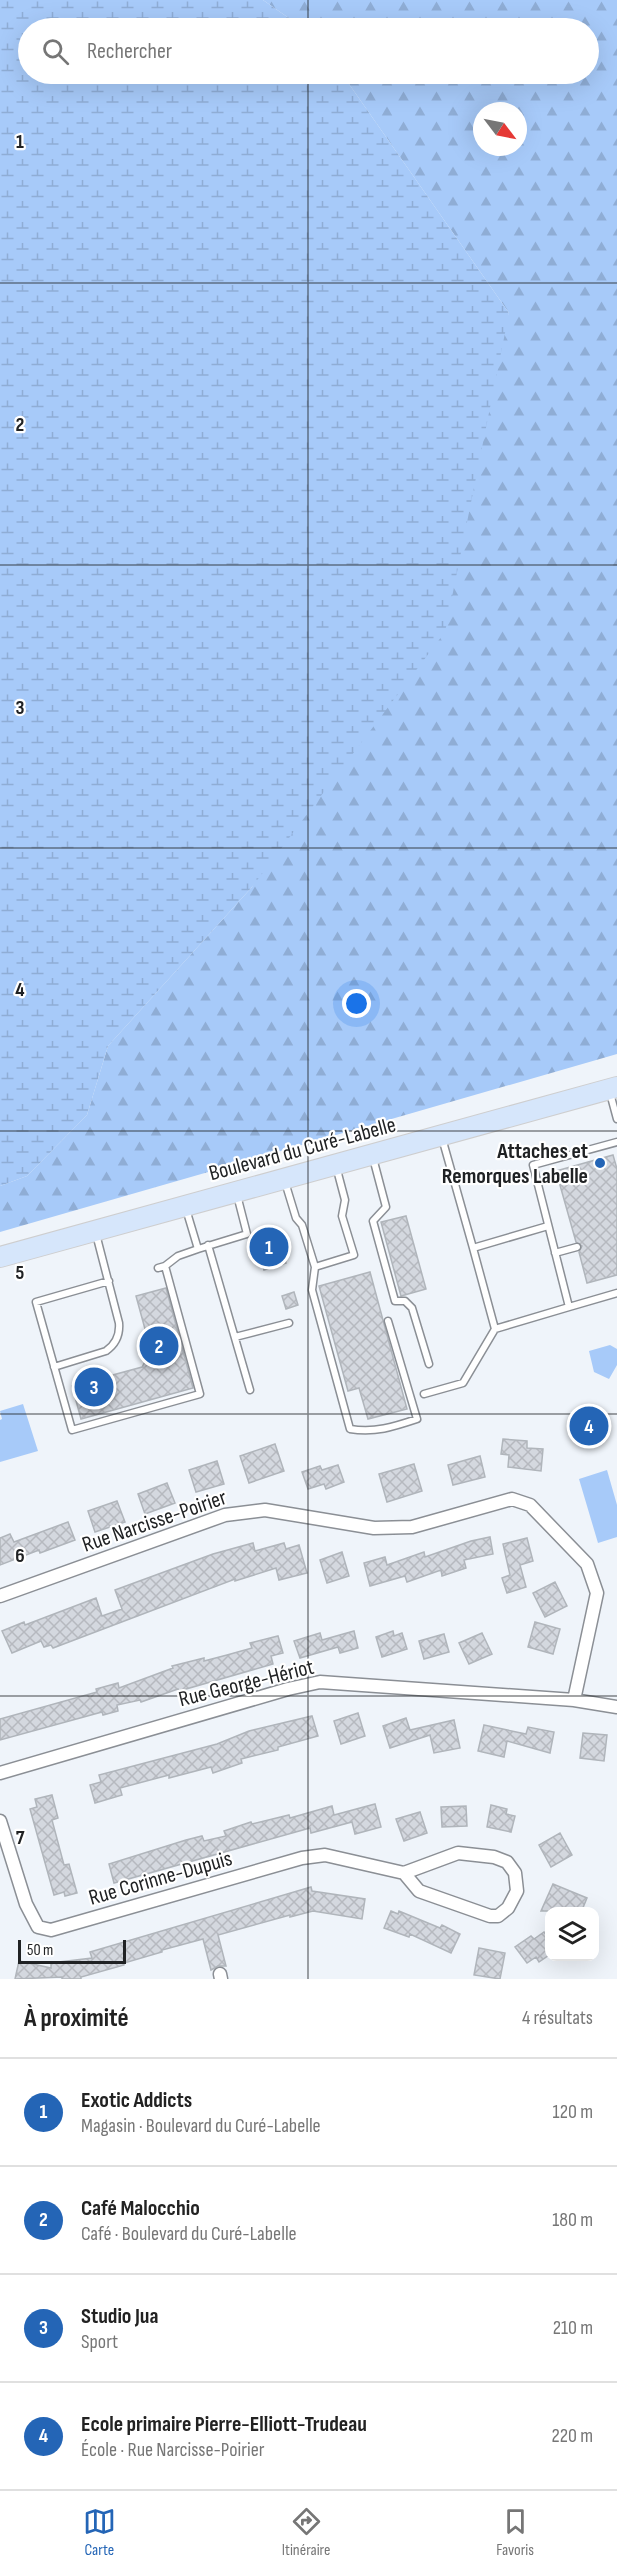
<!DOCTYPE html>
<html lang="fr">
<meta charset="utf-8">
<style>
body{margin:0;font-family:"Sofia Sans Condensed",sans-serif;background:#f6f6f6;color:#222}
.controls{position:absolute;right:18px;bottom:18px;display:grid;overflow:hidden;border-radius:12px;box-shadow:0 6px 24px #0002}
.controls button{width:54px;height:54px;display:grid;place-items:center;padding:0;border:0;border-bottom:2px solid #e0e0e0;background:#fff;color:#222;font:30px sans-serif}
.compass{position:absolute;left:473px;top:102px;width:54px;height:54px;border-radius:50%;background:#fff;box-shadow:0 6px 24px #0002;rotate:122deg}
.scale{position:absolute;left:18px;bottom:15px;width:108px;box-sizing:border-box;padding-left:6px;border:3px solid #202224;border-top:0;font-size:16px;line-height:21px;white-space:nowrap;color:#202224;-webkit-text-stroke:4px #fff;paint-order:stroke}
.you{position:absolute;left:357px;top:1004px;width:21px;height:21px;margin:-15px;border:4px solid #fff;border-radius:50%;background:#1a73e8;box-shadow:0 0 0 9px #1a73e833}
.badge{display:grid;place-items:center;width:39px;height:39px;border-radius:50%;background:#2465b6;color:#fff;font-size:20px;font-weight:700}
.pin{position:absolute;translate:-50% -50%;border:3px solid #fff;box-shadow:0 2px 6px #0006}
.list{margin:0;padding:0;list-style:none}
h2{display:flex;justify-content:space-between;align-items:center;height:78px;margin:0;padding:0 24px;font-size:26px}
h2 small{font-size:20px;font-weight:400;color:#767676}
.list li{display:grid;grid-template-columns:39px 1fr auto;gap:18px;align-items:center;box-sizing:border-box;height:108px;padding:0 24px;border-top:2px solid #e0e0e0}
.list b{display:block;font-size:22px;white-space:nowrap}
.list p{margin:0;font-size:20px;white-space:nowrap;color:#767676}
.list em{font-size:20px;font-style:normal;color:#767676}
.icon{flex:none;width:33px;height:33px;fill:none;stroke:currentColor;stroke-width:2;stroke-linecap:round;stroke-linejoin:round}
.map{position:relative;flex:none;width:617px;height:1979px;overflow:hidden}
.search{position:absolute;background:#fff;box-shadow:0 6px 24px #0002;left:18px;right:18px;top:18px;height:66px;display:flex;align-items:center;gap:15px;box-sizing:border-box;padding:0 21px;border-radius:33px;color:#767676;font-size:22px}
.sheet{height:510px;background:#fff}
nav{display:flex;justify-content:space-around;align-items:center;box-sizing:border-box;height:84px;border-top:2px solid #e0e0e0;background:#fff;font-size:16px;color:#767676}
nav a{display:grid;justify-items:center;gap:3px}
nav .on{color:#2465b6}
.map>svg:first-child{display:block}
.forest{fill:url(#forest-firs);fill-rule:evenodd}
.wetland{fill:url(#wetland-marsh)}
.green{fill:#a7caf9}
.building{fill:url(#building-cross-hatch);stroke:#b0b5bb;stroke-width:1.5}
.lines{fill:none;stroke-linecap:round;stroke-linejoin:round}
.lane-casing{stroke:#8b8f95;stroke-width:9}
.street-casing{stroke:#8b8f95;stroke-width:15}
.primary-casing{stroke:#cececf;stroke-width:22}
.lane{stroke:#fff;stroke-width:6}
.street{stroke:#fff;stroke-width:12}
.primary{stroke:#d6e6fb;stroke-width:20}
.grid{fill:none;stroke:#202224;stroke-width:1.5;stroke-opacity:0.55}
.poi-dot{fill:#2465b6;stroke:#fff;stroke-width:2}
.labels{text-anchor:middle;stroke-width:4.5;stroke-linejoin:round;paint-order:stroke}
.street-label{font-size:22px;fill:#202224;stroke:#fff}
.poi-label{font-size:22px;font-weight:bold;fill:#202224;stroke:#fff;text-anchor:end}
.grid-label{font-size:20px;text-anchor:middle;font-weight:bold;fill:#202224;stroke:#fff;stroke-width:4.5;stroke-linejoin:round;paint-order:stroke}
</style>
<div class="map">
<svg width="617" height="1979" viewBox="0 0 617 1979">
<defs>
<pattern id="forest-firs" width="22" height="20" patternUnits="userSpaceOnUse" patternTransform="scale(1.5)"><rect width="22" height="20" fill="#a7caf9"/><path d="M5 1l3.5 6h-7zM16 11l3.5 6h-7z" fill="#8fadd5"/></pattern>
<pattern id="wetland-marsh" width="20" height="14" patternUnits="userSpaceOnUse" patternTransform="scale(1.5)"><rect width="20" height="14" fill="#a7caf9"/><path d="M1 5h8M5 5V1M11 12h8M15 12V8" fill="none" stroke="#8fadd5"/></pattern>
<pattern id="building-cross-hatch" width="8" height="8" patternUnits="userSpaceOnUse" patternTransform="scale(1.5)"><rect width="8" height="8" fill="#d4d8df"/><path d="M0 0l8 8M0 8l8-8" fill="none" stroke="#b6b9bf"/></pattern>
</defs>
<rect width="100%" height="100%" fill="#eff4fa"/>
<!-- forest -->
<path class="forest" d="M263,0H617V1054L0,1232V1186L27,1176L87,1115L108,1046L252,887L509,313L342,74H588V28H303ZM482,111H518V147H482Z"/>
<!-- wetland -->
<path class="wetland" d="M0,0H263L303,28H28V74H342L509,313L445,632L252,887L108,1046L87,1115L27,1176L0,1186Z"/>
<!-- green -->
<path class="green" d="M610,1345L617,1349V1365L609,1379L594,1372L589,1351Z
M23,1404L38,1451L0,1462V1420L2,1419L0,1411Z
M587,1412L591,1428L575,1432L571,1416Z
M607,1470L617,1505V1537L598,1543L579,1479Z"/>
<!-- building -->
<path class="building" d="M613,1155L617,1169V1275L587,1283L579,1252L582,1246L576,1242L556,1171Z
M406,1216L426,1289L401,1296L381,1222Z
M280,1230L285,1245L281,1246L286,1263L264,1270L255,1238Z
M370,1272L407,1409L368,1419L359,1388L348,1391L319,1286Z
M166,1288L193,1388L81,1419L72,1386L142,1367L151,1351L136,1296Z
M294,1292L298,1305L286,1309L282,1296Z
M503,1439L527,1441V1448L543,1449L541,1471L508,1467L509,1455L501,1454Z
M275,1444L284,1471L249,1483L240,1456Z
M480,1456L485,1477L453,1485L448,1465Z
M217,1461L224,1484L196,1492L189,1470Z
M414,1464L422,1491L387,1502L379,1474Z
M338,1465L344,1482L326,1489L324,1484L308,1489L302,1472L320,1466L322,1470Z
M167,1483L175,1503L145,1514L138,1494Z
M117,1501L125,1522L95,1532L88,1511Z
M68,1522L75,1540L40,1553L39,1550L0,1565V1538L10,1534L14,1542Z
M490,1537L493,1554L464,1560L466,1568L442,1576L441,1570L407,1582L405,1576L370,1586L364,1563L385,1557L387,1565L424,1552L425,1557L471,1541Z
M527,1538L533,1561L520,1565L526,1587L507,1593L502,1578L510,1575L503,1544Z
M253,1543L255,1551L284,1543L286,1549L299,1545L307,1573L279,1580L276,1568L235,1581V1579L53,1648L51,1645L44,1647L41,1641L12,1653L2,1631L24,1622L25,1625L96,1598L102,1616L122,1609L115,1590L213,1554Z
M342,1552L349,1576L327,1583L320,1560Z
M555,1582L567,1606L545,1617L533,1593Z
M535,1622L560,1629L553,1654L528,1647Z
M354,1631L358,1648L340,1653L338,1647L300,1658L294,1641L320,1633L322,1640Z
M393,1631L394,1636L402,1633L407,1649L382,1657L376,1637Z
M482,1633L492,1654L469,1664L459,1643Z
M444,1634L449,1652L424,1659L419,1641Z
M278,1636L283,1653L271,1656L273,1664L179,1691L178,1689L141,1702L140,1700L117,1705L118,1711L103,1715L102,1712L0,1740V1719L97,1692L96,1689L118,1683L119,1688L173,1668L172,1666L204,1658V1661L227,1655L252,1648L250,1643Z
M358,1713L365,1736L341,1744L334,1721Z
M312,1716L318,1736L278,1747V1750L241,1759L242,1763L213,1773L211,1767L169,1778V1775L120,1788L122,1795L95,1803L90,1785L101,1782L99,1775L217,1744L249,1731Z
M406,1718L410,1730L454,1720L460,1748L434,1753L430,1735L390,1748L383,1726Z
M484,1725L526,1734L528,1727L554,1732L550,1753L507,1741L504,1757L478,1751Z
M583,1733L607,1735L604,1761L580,1758Z
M52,1795L58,1818L52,1820L64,1865L69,1864L77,1893L65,1896L64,1892L54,1895L30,1809L37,1807L35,1799Z
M375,1804L381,1827L355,1834L352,1822L311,1833L310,1828L114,1883L109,1864L186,1840L202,1836L204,1841L226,1836L224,1831L251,1822L252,1824L289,1815L290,1818L332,1806L334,1815Z
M491,1805L507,1809L506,1814L515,1816L511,1832L487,1827Z
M466,1806L467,1826L442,1827L441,1807Z
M420,1812L427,1833L404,1841L396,1819Z
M560,1833L572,1855L551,1867L539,1845Z
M553,1884L587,1898L582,1910L575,1908L573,1911H541Z
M311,1887L312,1891L365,1899L362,1919L313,1911L290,1917V1915L218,1935L226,1966H218L211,1970L203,1939L162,1950V1952L124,1963V1965L81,1977V1979H62V1977L15,1979L19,1961L51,1968V1963L92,1958L90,1952Z
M391,1911L398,1914L399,1911L440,1928L442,1925L460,1934L451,1953L410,1934L409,1937L384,1928Z
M544,1932L549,1939V1955L539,1962L536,1957L527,1963L515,1947L531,1936L534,1939Z
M479,1948L505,1953L500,1979L474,1975Z"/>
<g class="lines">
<defs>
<path id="lane" d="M610,1093L617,1119
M442,1138L473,1248
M617,1142L533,1165L569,1307L617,1293
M373,1158L386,1207L373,1221L395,1301H405L412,1308L429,1364
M285,1182L296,1218L302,1225L315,1267L354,1255L342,1216L345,1200L336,1166
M186,1209L198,1249L247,1234L237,1195
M548,1226L473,1248L495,1329L569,1307
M208,1245L250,1390
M555,1253L577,1247
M165,1266L178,1256L198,1249
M315,1267L312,1290L350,1429C375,1433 393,1427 417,1419L388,1321
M109,1281L36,1302L72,1430L200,1394L165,1266L158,1268
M235,1337L289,1323
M54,1367L106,1351C116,1344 120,1335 119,1323L96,1234
M424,1394L463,1383L495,1329"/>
<path id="street" d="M0,1596L225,1515L265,1510L374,1528L412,1527L512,1499L530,1505L587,1564L597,1593L574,1700
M0,1773L288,1689L320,1682L574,1700L617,1707
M0,1821L26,1904L38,1927L51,1930L302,1858L325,1855L404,1873L458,1853L494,1857L507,1862L515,1873L517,1891L508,1908L498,1916H490L419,1891L404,1873
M220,1974L221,1979"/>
<path id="primary" d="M0,1257L617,1087"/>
</defs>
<!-- lane casing -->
<use href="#lane" class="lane-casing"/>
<!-- street casing -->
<use href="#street" class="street-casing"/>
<!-- primary casing -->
<use href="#primary" class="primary-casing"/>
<!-- lane -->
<use href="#lane" class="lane"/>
<!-- street -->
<use href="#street" class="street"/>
<!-- primary -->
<use href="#primary" class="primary"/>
</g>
<!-- grid -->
<path class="grid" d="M308,0V28M308,74V1979M0,283H617M0,565H617M0,848H617M0,1131H617M0,1414H617M0,1696H617"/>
<!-- markers -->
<circle class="poi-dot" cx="600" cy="1163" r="6"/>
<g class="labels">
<!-- street labels -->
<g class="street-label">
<text transform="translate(302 1148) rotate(-15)" y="8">Boulevard du Curé-Labelle</text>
<text transform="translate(154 1520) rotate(-19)" y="8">Rue Narcisse-Poirier</text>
<text transform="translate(246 1682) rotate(-14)" y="8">Rue George-Hériot</text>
<text transform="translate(160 1877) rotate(-16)" y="8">Rue Corinne-Dupuis</text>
</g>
<!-- poi labels -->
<g class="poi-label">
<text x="588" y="1158">Attaches et<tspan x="588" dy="25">Remorques Labelle</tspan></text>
</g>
</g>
<g class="grid-label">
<text x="20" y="148">1</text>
<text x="20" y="431">2</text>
<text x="20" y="714">3</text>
<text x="20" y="996">4</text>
<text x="20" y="1279">5</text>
<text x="20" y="1562">6</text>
<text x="20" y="1844">7</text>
</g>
</svg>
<div class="controls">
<button><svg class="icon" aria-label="layers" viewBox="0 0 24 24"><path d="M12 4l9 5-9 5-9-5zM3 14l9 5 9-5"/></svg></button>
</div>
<svg class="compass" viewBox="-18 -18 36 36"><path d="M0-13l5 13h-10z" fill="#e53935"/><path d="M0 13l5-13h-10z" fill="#767676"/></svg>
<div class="scale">50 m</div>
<div class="you"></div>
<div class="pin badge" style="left:269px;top:1247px">1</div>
<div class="pin badge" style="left:159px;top:1346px">2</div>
<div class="pin badge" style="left:94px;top:1387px">3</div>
<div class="pin badge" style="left:589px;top:1426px">4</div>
<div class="search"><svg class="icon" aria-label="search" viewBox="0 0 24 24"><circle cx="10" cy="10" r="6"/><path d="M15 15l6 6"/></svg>Rechercher</div>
</div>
<section class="sheet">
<h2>À proximité<small>4 résultats</small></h2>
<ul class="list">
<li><span class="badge">1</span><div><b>Exotic Addicts</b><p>Magasin · Boulevard du Curé-Labelle</p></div><em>120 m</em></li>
<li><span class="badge">2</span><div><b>Café Malocchio</b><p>Café · Boulevard du Curé-Labelle</p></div><em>180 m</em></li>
<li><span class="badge">3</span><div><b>Studio Jua</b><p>Sport</p></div><em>210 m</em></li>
<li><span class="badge">4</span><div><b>Ecole primaire Pierre-Elliott-Trudeau</b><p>École · Rue Narcisse-Poirier</p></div><em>220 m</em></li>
</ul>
</section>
<nav>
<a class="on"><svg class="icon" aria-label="map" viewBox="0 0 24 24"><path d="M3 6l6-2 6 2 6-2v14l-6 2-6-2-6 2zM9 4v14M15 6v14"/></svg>Carte</a>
<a><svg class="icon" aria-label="directions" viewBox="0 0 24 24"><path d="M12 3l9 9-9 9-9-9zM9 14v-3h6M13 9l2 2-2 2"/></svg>Itinéraire</a>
<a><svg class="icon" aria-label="saved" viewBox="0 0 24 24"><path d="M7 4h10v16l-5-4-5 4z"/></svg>Favoris</a>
</nav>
